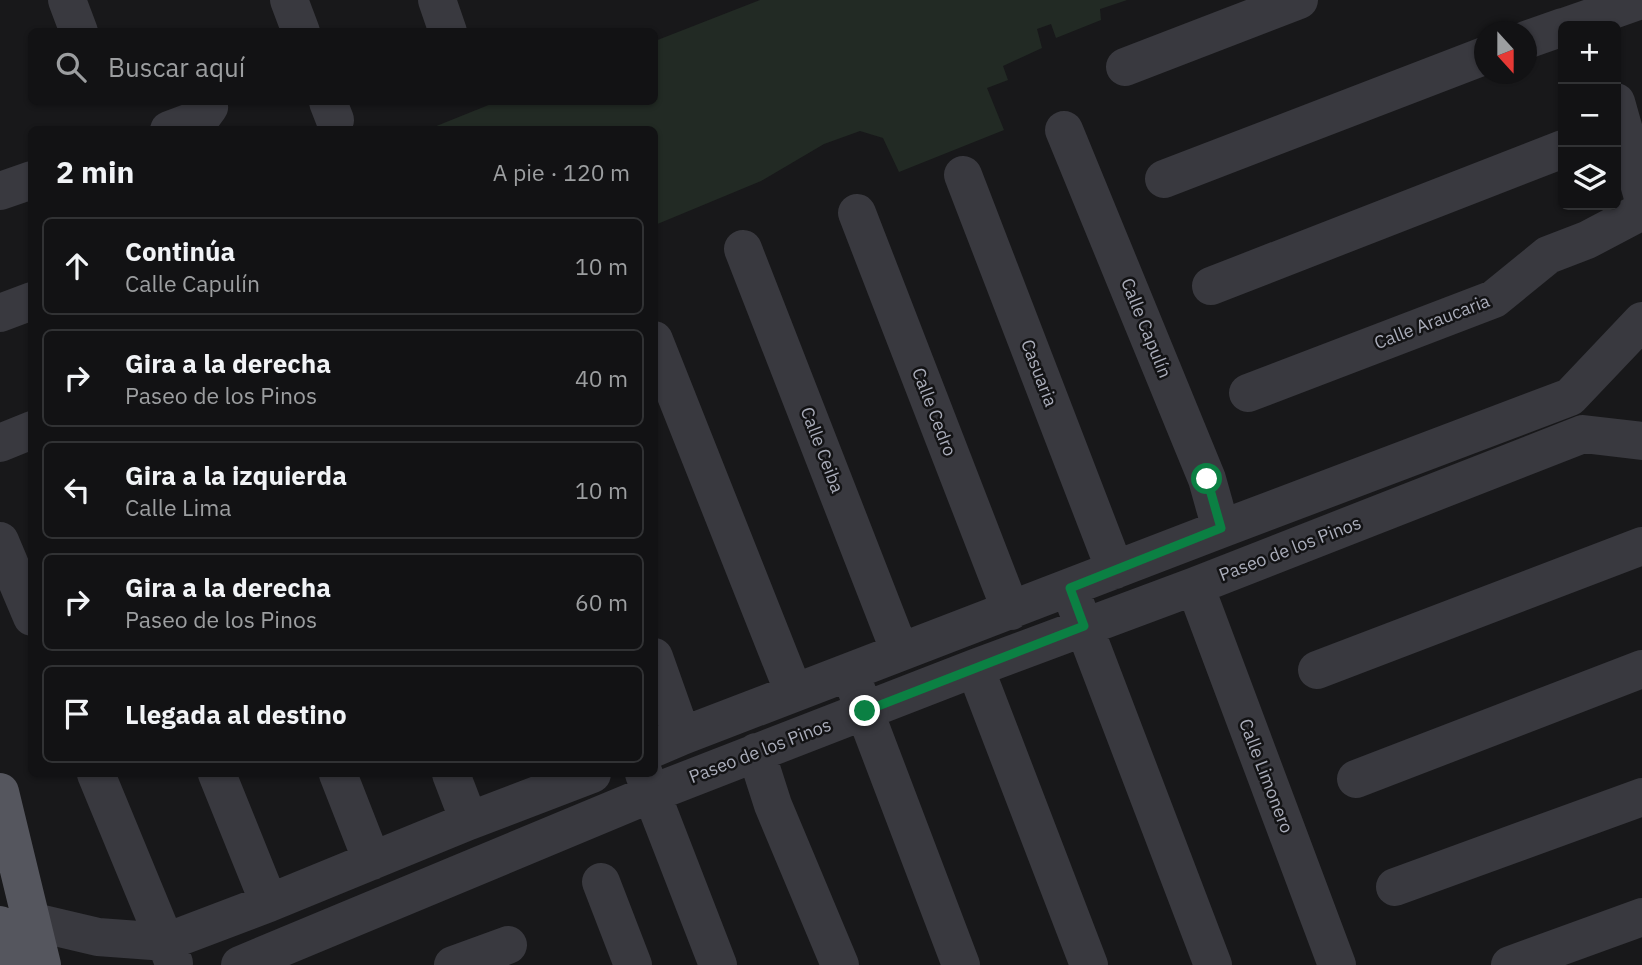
<!DOCTYPE html>
<html lang="es">
<meta charset="utf-8">
<style>
body{margin:0;font-family:"IBM Plex Sans",sans-serif;background:#1f2022;color:#f1f3f6}
.controls{position:absolute;right:21px;top:21px;display:grid;overflow:hidden;border-radius:10px;box-shadow:0 2px 5px #0004}
.controls button{width:63px;height:63px;display:grid;place-items:center;padding:0;border:0;border-bottom:2px solid #313234;background:#121214;color:#f1f3f6;font:35px sans-serif}
.compass{position:absolute;left:1474px;top:21px;width:63px;height:63px;border-radius:50%;background:#121214;box-shadow:0 2px 5px #0004;rotate:159deg}
.stop{position:absolute;width:21px;height:21px;margin:-16px;border:5px solid #0b8043;border-radius:50%;background:#fff}
.stop.end{background:#0b8043;border-color:#fff;box-shadow:0 2px 7px #0008}
.list{margin:0;padding:0;list-style:none}
h2{display:flex;justify-content:space-between;align-items:center;height:91px;margin:0;padding:0 28px;font-size:30px}
h2 small{font-size:23px;font-weight:400;color:#9c9ea0}
.list li{display:grid;grid-template-columns:46px 1fr auto;gap:21px;align-items:center;box-sizing:border-box;height:98px;margin:0 14px 14px;padding:0 14px;border:2px solid #313234;border-radius:10px}
.list b{display:block;font-size:26px;white-space:nowrap}
.list p{margin:0;font-size:23px;white-space:nowrap;color:#9c9ea0}
.list em{font-size:23px;font-style:normal;color:#9c9ea0}
.icon{flex:none;width:38px;height:38px;fill:none;stroke:currentColor;stroke-width:2;stroke-linecap:round;stroke-linejoin:round}
.map{position:relative;flex:none;width:1642px;height:965px;overflow:hidden}
.search{position:absolute;background:#121214;box-shadow:0 2px 5px #0004;left:28px;top:28px;width:630px;height:77px;display:flex;align-items:center;gap:18px;box-sizing:border-box;padding:0 24px;border-radius:10px;color:#9c9ea0;font-size:26px}
.panel{position:absolute;background:#121214;box-shadow:0 2px 5px #0004;left:28px;top:126px;width:630px;height:651px;border-radius:10px}
.map>svg:first-child{display:block}
.green{fill:#222a24}
.lines{fill:none;stroke-linecap:round;stroke-linejoin:round}
.minor{stroke:#39393f;stroke-width:38}
.major{stroke:#55565e;stroke-width:38}
.route{stroke:#0b8043;stroke-width:9}
.labels{text-anchor:middle;stroke-width:5;stroke-linejoin:round;paint-order:stroke}
.street-label{font-size:18px;fill:#aaadba;stroke:#131315}
</style>
<div class="map">
<svg width="1642" height="965" viewBox="0 0 1642 965">
<rect width="100%" height="100%" fill="#18181a"/>
<!-- green -->
<path class="green" d="M760,0H1127L1100,9L1101,20L1056,38L1051,24L1037,29L1042,48L1003,66L1008,80L987,88L1004,130L899,172L883,138L860,131L824,144L761,181L655,225L654,130L429,129L496,102H654L655,41Z"/>
<g class="lines">
<!-- minor -->
<path class="minor" d="M67,0L79,32
M289,0L301,32
M437,0L448,32
M1567,26L1641,0
M1526,40L1563,27
M1125,67L1299,0
M328,102L335,120
M1616,102L1642,194
M169,130L201,118L209,107L207,102
M1064,130L1207,479L1221,529
M963,175L1115,570
M1164,179L1484,56
M0,191L32,180
M857,213L1011,611
M743,249L900,652
M1211,286L1563,149
M0,313L32,301
M654,340L794,693
M1248,393L1494,299L1548,255L1587,240L1642,211
M0,443L32,430
M0,541L32,617
M1195,586L1337,965
M1075,603L1213,965
M654,657L682,736
M975,668L1089,965
M1317,670L1642,546
M855,686L961,965
M654,748L682,736L1221,529L1570,397L1642,321
M756,752L773,805L840,965
M96,774L174,963
M217,774L269,903
M338,774L372,861
M451,774L469,821
M644,774L718,965
M1356,779L1642,669
M601,882L633,965
M1395,887L1642,797
M30,921L98,937L166,942L269,903L469,821L592,774
M240,965L653,793L975,668L1195,586L1583,434L1642,441
M453,965L508,945
M1510,965L1642,917"/>
<!-- major -->
<path class="major" d="M0,792L42,965
M0,925L11,965"/>
</g>
<g class="lines">
<!-- route -->
<path class="route" d="M865,711L1084,626L1070,588L1221,528L1207,479"/>
</g>
<g class="labels">
<!-- street labels -->
<g class="street-label">
<text transform="translate(1432 322) rotate(-21)" y="6">Calle Araucaria</text>
<text transform="translate(1146 328) rotate(68)" y="6">Calle Capulín</text>
<text transform="translate(1039 373) rotate(69)" y="6">Casuaria</text>
<text transform="translate(934 412) rotate(69)" y="6">Calle Cedro</text>
<text transform="translate(822 450) rotate(69)" y="6">Calle Ceiba</text>
<text transform="translate(1290 549) rotate(-21)" y="6">Paseo de los Pinos</text>
<text transform="translate(760 751) rotate(-21)" y="6">Paseo de los Pinos</text>
<text transform="translate(1266 776) rotate(69)" y="6">Calle Limonero</text>
</g>
</g>
</svg>
<div class="controls">
<button>+</button>
<button>−</button>
<button><svg class="icon" aria-label="layers" viewBox="0 0 24 24"><path d="M12 4l9 5-9 5-9-5zM3 14l9 5 9-5"/></svg></button>
</div>
<svg class="compass" viewBox="-18 -18 36 36"><path d="M0-13l5 13h-10z" fill="#e53935"/><path d="M0 13l5-13h-10z" fill="#9c9ea0"/></svg>
<div class="stop" style="left:1207px;top:479px"></div>
<div class="stop end" style="left:865px;top:711px"></div>
<div class="search"><svg class="icon" aria-label="search" viewBox="0 0 24 24"><circle cx="10" cy="10" r="6"/><path d="M15 15l6 6"/></svg>Buscar aquí</div>
<section class="panel">
<h2>2 min<small>A pie · 120 m</small></h2>
<ul class="list">
<li><svg class="icon" aria-label="ahead" viewBox="0 0 24 24"><path d="M12 20V5M6 11l6-6 6 6"/></svg><div><b>Continúa</b><p>Calle Capulín</p></div><em>10 m</em></li>
<li><svg class="icon" aria-label="right" viewBox="0 0 24 24"><path d="M7 20v-9h11M14 6l5 5-5 5"/></svg><div><b>Gira a la derecha</b><p>Paseo de los Pinos</p></div><em>40 m</em></li>
<li><svg class="icon" aria-label="left" viewBox="0 0 24 24"><path d="M17 20v-9H6M10 6l-5 5 5 5"/></svg><div><b>Gira a la izquierda</b><p>Calle Lima</p></div><em>10 m</em></li>
<li><svg class="icon" aria-label="right" viewBox="0 0 24 24"><path d="M7 20v-9h11M14 6l5 5-5 5"/></svg><div><b>Gira a la derecha</b><p>Paseo de los Pinos</p></div><em>60 m</em></li>
<li><svg class="icon" aria-label="arrive" viewBox="0 0 24 24"><path d="M6 21V4h12l-3 4 3 4H6"/></svg><div><b>Llegada al destino</b></div></li>
</ul>
</section>
</div>
